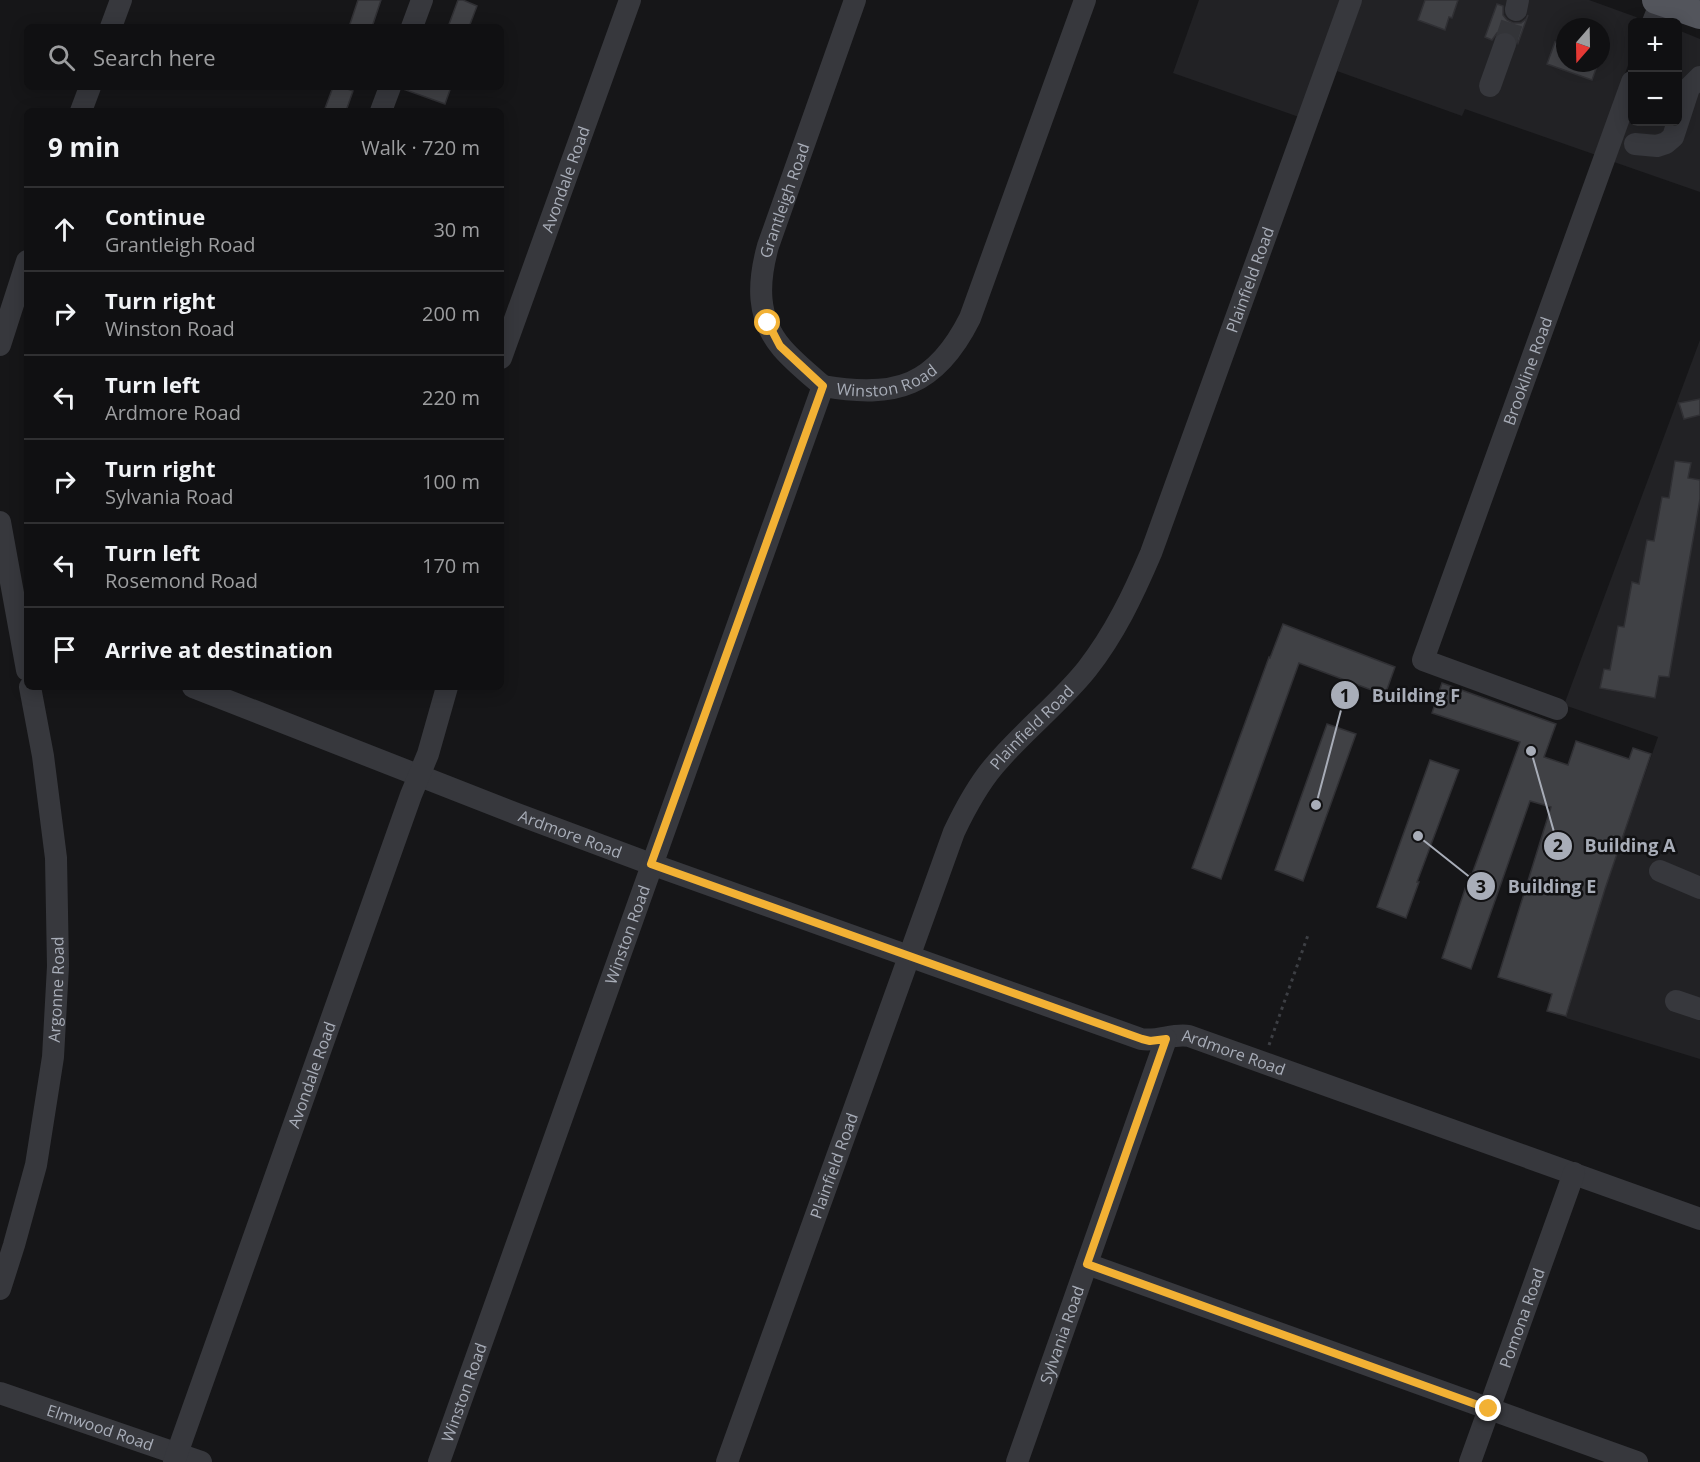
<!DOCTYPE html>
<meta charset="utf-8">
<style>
body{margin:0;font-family:"Open Sans",sans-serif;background:#1e1e20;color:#f1f3f6}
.controls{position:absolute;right:18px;top:18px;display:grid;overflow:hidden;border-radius:9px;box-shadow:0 3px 15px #0003}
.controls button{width:54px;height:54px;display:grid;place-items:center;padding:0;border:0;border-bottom:2px solid #303032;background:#101012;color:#f1f3f6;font:30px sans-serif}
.compass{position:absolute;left:1556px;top:18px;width:54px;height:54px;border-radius:50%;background:#101012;box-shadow:0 3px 15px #0003;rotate:200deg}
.stop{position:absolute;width:18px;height:18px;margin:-14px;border:4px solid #f2b134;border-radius:50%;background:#fff}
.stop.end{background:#f2b134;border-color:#fff;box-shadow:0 2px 6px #0008}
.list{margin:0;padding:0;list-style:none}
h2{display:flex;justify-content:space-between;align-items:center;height:78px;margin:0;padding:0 24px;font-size:26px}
h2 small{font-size:20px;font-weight:400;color:#9c9d9f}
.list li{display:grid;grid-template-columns:39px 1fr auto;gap:18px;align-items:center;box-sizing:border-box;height:84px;padding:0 24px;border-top:2px solid #303032}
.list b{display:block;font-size:22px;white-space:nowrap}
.list p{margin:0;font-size:20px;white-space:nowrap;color:#9c9d9f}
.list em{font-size:20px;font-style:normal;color:#9c9d9f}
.icon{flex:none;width:33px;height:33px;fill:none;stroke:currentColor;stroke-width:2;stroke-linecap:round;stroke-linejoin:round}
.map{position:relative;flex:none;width:1700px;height:1462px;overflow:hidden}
.search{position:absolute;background:#101012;box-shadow:0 3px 15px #0003;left:24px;top:24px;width:480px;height:66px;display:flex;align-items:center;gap:15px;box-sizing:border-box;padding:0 21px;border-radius:9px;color:#9c9d9f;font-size:22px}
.panel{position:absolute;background:#101012;box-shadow:0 3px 15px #0003;left:24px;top:108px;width:480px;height:582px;border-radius:9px}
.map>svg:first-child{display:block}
.built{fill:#222225;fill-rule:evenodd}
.building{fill:#404145;stroke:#303034;stroke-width:1.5}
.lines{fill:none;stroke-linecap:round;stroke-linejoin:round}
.minor-tunnel{stroke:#333438;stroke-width:22;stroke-dasharray:22 11;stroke-linecap:butt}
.path{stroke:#3d3f44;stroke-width:3;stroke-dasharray:3 4.5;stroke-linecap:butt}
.minor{stroke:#37383d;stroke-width:22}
.major{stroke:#53555c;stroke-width:28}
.route{stroke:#f2b134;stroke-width:8}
.labels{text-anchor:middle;stroke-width:5;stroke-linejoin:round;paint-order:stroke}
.street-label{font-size:16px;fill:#a8adb8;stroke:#111113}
.leader{fill:none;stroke:#a8adb8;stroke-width:2}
.callout-dot{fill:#a8adb8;stroke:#111113;stroke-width:2}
.mark-label{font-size:18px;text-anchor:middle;font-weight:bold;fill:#111}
.callout-label{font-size:18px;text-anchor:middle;font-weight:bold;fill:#a8adb8;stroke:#111113;stroke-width:5;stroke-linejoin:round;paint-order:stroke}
</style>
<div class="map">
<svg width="1700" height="1462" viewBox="0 0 1700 1462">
<rect width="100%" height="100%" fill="#161618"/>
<!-- built -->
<path class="built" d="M1199,0H1341L1299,117L1173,73Z
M1362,0H1589L1636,17L1641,22H1632V54L1596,155L1465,109L1462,116L1337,71ZM1565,27H1601V63H1565Z
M1678,30L1700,39V192L1614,162L1632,110V122H1678Z
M1700,340V1059L1566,1018L1605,889L1658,737L1564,705Z"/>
<!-- building -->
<path class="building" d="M358,0H381L372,27H349Z
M458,0H463L477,6L469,27H448Z
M1425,0H1458L1452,18L1449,17L1445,30L1418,20Z
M1497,4L1503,6V15L1507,20L1513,23H1521L1526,19L1528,15L1518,43L1516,36L1509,31H1503L1497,33L1492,40L1485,37Z
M1555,42L1565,45V63H1598L1592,80L1547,64Z
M333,87H342L353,91L346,111H324Z
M403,87H451L445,104L403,89Z
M1700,399V415L1684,419L1679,403Z
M1675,461L1691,463L1688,478L1700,480V499L1669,677L1659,676L1655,698L1600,688L1604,669L1610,670L1618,626L1624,627L1632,582L1639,584L1647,540L1654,541L1662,497L1669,498Z
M1283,624L1395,667L1385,695L1299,663L1221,879L1192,868L1269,657L1270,658Z
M1442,683L1556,724L1544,757L1568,765L1576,741L1629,759L1633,748L1651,754L1605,889L1566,1016L1547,1011L1552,994L1498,977L1551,807L1530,801L1471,969L1442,958L1470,874H1472L1520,742L1432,713Z
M1327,724L1356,734L1303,881L1275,870Z
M1430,760L1459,770L1417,882H1419L1406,918L1377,907Z"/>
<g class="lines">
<!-- minor-tunnel -->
<path class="minor-tunnel" d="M1505,44L1516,10"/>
<!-- path -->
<path class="path" d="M1269,1045L1308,935"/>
<!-- minor -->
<g class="minor">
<path d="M1516,10L1518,0"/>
<path d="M1653,22L1661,2"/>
<path d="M111,27L121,0"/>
<path d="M412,27L422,0"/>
<path d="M1490,86L1505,44"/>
<path d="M81,111L90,87"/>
<path d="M381,111L390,87"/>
<path d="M1635,144L1657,146L1666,143L1673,137L1689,88L1700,77"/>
<path d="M0,345L27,261"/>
<path id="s1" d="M501,358L630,0"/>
<path id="s2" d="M823,386C809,374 794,362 782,348C756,318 758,282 768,246L855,0"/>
<path d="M0,522L27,670"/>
<path id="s3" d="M193,687L517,814L651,864L1141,1039C1158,1042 1173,1033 1189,1036L1700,1219"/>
<path id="s4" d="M1557,709L1423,660L1632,82"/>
<path d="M1660,871L1700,888"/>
<path d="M1676,1001L1700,1009"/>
<path d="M1087,1264L1637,1462"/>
<path id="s5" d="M0,1289L14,1245L36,1165L53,1057L58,966L56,858L43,756L30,687"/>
<path id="s6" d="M0,1393L201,1462"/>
<path id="s7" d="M174,1462L411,795L428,754L447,687"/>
<path id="s8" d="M439,1462L823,386C896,399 936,386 970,318L1085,0"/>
<path id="s9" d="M727,1462L954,832C965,809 977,786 994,766C1022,732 1060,703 1087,669C1115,633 1133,595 1151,553L1351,0"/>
<path id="s10" d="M1017,1462L1166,1039"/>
<path id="s11" d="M1470,1462L1574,1173"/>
</g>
<!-- major -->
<path class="major" d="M1656,0L1700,15"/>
</g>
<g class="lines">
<!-- route -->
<path class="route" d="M768,323L780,346L823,386L651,864L1142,1039L1150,1041L1166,1039L1087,1264L1489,1409"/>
</g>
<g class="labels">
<!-- street labels -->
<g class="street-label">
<text dy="6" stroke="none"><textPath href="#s1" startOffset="190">Avondale Road</textPath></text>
<text dy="6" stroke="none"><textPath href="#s2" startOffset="212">Grantleigh Road</textPath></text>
<text dy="6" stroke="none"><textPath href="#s9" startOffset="1305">Plainfield Road</textPath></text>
<text dy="6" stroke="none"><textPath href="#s4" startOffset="450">Brookline Road</textPath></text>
<text dy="6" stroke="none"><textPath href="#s8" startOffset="1208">Winston Road</textPath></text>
<text dy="6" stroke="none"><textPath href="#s9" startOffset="801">Plainfield Road</textPath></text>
<text dy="6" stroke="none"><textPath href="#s3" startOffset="405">Ardmore Road</textPath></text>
<text dy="6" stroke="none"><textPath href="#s8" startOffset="560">Winston Road</textPath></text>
<text dy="6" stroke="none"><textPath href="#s5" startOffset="306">Argonne Road</textPath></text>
<text dy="6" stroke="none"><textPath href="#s3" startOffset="1107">Ardmore Road</textPath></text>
<text dy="6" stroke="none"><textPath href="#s7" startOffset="411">Avondale Road</textPath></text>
<text dy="6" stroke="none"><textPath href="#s9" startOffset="315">Plainfield Road</textPath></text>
<text dy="6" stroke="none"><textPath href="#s11" startOffset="153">Pomona Road</textPath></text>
<text dy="6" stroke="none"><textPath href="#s10" startOffset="135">Sylvania Road</textPath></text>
<text dy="6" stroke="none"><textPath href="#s8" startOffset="74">Winston Road</textPath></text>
<text dy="6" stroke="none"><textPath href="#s6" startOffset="106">Elmwood Road</textPath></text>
</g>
</g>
<!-- callouts -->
<path class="leader" d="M1316 805L1345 695M1531 751L1558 846M1418 836L1481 886"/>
<g class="callout-dot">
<circle cx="1316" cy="805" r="6"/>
<circle cx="1531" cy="751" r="6"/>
<circle cx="1418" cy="836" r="6"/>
<circle cx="1345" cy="695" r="15"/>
<circle cx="1558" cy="846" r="15"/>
<circle cx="1481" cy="886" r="15"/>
</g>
<g class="mark-label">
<text x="1345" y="702">1</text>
<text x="1558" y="852">2</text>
<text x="1481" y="893">3</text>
</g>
<g class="callout-label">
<text x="1416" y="702">Building F</text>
<text x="1630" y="852">Building A</text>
<text x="1552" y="893">Building E</text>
</g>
</svg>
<div class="controls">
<button>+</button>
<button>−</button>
</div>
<svg class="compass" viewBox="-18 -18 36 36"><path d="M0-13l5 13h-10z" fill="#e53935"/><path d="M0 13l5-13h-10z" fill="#9c9d9f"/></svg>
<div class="stop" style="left:768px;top:323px"></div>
<div class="stop end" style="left:1489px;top:1409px"></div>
<div class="search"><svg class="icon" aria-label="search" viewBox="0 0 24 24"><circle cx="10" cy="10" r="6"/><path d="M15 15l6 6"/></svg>Search here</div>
<section class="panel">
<h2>9 min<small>Walk · 720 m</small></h2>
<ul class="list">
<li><svg class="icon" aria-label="ahead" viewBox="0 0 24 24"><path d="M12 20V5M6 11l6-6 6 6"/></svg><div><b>Continue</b><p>Grantleigh Road</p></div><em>30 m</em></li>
<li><svg class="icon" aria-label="right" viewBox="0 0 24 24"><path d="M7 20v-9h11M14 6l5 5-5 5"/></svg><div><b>Turn right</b><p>Winston Road</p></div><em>200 m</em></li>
<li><svg class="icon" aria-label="left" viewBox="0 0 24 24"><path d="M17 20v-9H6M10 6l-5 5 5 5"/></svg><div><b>Turn left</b><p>Ardmore Road</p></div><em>220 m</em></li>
<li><svg class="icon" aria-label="right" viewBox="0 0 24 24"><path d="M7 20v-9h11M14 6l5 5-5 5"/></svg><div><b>Turn right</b><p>Sylvania Road</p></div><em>100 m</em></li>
<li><svg class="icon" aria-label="left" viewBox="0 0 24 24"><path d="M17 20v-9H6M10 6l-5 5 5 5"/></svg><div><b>Turn left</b><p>Rosemond Road</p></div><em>170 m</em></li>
<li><svg class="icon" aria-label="arrive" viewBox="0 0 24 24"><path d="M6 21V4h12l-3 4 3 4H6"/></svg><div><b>Arrive at destination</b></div></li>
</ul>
</section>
</div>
